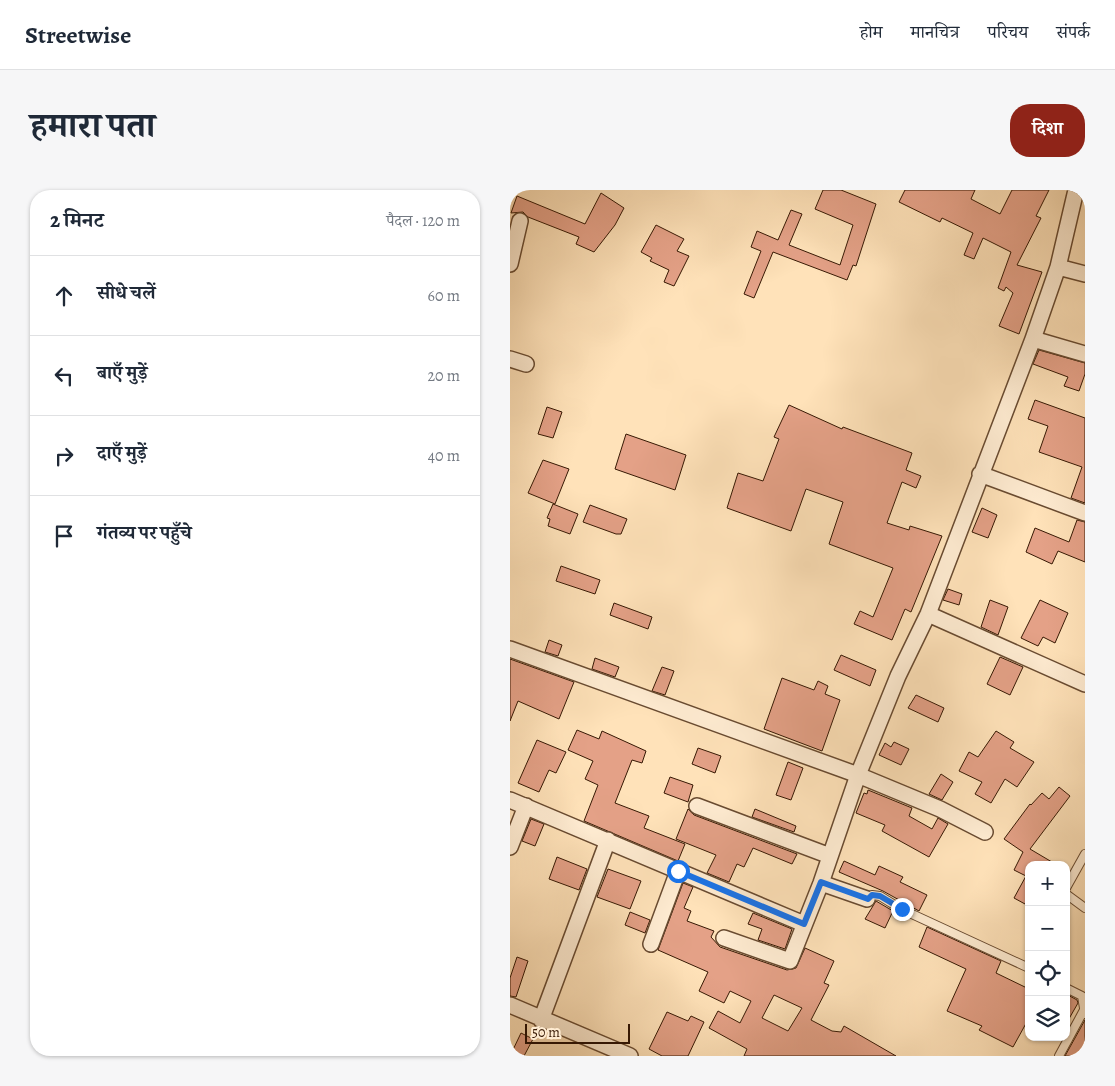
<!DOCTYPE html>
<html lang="hi">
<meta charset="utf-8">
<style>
body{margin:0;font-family:Alegreya,"Noto Serif Devanagari",serif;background:#f6f6f7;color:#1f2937}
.controls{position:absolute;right:15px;bottom:15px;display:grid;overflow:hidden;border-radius:10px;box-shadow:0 1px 4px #0004}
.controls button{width:45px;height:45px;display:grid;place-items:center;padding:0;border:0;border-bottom:1px solid #e0e1e3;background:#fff;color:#1f2937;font:25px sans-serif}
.scale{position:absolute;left:15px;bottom:12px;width:105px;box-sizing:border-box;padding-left:5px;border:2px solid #371904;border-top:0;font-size:14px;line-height:18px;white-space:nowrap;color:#371904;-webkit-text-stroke:4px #ffecd2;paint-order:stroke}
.stop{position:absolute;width:15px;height:15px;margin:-11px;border:4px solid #1a73e8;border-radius:50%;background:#fff}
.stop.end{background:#1a73e8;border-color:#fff;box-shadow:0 1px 5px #0008}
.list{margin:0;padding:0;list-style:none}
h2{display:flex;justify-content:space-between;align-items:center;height:65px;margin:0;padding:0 20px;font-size:21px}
h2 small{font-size:16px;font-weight:400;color:#747a83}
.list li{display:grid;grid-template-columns:32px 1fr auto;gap:15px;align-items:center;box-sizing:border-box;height:80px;padding:0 20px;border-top:1px solid #e0e1e3}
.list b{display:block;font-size:19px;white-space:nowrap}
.list em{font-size:16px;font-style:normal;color:#747a83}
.icon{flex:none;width:28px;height:28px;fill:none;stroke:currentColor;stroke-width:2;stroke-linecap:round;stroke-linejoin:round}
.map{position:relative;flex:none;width:575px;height:866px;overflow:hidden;border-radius:20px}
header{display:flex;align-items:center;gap:30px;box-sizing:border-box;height:70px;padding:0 25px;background:#fff;border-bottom:1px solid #e0e1e3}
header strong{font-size:24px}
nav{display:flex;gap:28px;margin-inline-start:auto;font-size:18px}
.intro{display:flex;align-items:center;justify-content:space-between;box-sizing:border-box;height:120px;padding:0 30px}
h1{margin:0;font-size:35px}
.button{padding:12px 22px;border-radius:20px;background:#8f2418;color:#fff;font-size:18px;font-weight:700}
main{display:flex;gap:30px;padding:0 30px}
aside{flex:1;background:#fff;border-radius:20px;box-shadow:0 1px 4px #0004}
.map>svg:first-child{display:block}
.building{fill:#e4a187;stroke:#371904;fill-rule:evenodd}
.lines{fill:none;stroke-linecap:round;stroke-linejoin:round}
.service-casing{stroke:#694b31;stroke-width:10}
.minor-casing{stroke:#694b31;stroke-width:18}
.service{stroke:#ffecd2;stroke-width:8}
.minor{stroke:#ffecd2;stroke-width:15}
.route{stroke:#1a73e8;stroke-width:6}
</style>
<header>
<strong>Streetwise</strong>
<nav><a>होम</a><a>मानचित्र</a><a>परिचय</a><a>संपर्क</a></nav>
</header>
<div class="intro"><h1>हमारा पता</h1><a class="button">दिशा</a></div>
<main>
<aside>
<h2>2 मिनट<small>पैदल · 120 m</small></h2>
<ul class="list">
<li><svg class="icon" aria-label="ahead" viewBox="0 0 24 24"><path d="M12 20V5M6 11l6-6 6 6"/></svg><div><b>सीधे चलें</b></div><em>60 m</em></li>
<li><svg class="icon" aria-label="left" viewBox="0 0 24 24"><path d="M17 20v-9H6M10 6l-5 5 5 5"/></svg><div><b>बाएँ मुड़ें</b></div><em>20 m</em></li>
<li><svg class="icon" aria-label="right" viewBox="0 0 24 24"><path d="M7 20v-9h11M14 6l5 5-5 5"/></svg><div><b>दाएँ मुड़ें</b></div><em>40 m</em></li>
<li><svg class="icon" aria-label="arrive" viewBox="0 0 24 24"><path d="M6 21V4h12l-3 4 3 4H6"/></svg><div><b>गंतव्य पर पहुँचे</b></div></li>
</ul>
</aside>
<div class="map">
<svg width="575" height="866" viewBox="0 0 575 866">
<rect width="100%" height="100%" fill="#ffe2b9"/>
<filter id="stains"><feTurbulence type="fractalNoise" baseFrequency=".004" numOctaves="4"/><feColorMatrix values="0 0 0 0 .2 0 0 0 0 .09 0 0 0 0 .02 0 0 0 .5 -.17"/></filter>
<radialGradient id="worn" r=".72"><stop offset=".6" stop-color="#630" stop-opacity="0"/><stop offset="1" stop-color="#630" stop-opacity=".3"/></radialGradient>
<!-- building -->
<path class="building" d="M313,0H331L366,14L346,76L343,75L337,90L263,62L244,108L234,104L251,61L241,57L247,41L268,50L281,20L292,24L279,55L330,75L343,35L305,19Z
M395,0H465L461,9L490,24L502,0H539L526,26L531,28L507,75L532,82L509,144L489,136L503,103L496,97L494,101L488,98L501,62L473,48L464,69L454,65L463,43L432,28L430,32L389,12Z
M91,3L114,18L105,35L84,62L66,54L69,47L18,27L13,22L1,23L7,6L75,34Z
M146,35L174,49L167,61L179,66L164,96L154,92L159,80L140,71L142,68L131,62Z
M529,160L575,173V184L569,201L554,196L558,187L523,174Z
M525,210L575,228V313L561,308L572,277L529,262L538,236L518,229Z
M279,215L332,239L333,237L402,263L396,280L411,286L406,298L392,292L377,333L399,340L400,336L432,346L401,422L395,419L382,450L344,434L350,421L363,427L383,378L319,354L333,312L296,299L281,341L217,318L228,283L253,291L269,249L264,247Z
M37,217L52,222L43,248L28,244Z
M116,244L176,265L165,300L105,279Z
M33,270L59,279L45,314L18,303Z
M43,314L68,324L60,344L38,336L40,329L37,328Z
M80,315L117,329L111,344H106L73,332Z
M472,318L487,325L478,348L462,342Z
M567,330L575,332V372L548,361L542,374L516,362L525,338L559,352Z
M51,376L90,390L85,404L46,391Z
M438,399L452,404L449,415L433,410Z
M480,410L498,417L488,445L471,437Z
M530,410L558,423L545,453L533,447L528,456L511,448Z
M104,413L142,427L138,439L100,425Z
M39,450L52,455L48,466L35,462Z
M331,465L366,480L360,496L324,480Z
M490,467L513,477L500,505L477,494Z
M85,468L109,477L105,487L82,479Z
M0,469L64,492L49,529L8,511L0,531Z
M152,477L164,481L155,505L142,501Z
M272,488L304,500L308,491L318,496L315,504L330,510L312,561L254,539Z
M406,505L434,518L428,532L398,518Z
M67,540L89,549L92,541L136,561L132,573L122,570L105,613L139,626L134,638L175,654L168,671L74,631L88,595L75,589L83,571L58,560Z
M486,541L504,552L500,558L524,572L507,597L495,589L481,613L465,604L472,592L449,581L459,562L468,567Z
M27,550L56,562L46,583L39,580L29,602L8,593Z
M384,552L399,559L391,575L369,565L375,553L381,557Z
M188,558L211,566L205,583L182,574Z
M278,572L293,578L281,610L266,605Z
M431,584L443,592L432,610L419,604Z
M160,587L183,595L178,612L154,603Z
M549,597L560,606L520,659L547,675H519V706L515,714L504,708L516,686L504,680L513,662L494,649L520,614L521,615L532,603L539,609Z
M358,600L402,618L399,626L422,639L428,628L438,634L419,667L372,641L375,635L346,623L354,603L357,604Z
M178,619L184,625L287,664L282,674L243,658L234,677L227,674L219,692L197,683L206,665L166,649Z
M245,619L286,636L284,642L242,627Z
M21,629L34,634L25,656L12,651Z
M47,667L77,679L69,700L39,689Z
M334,671L365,685L369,676L393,687L390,692L417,705L409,721L373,701L329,682Z
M98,679L131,691L120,719L87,707Z
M173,693L183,697L174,718L181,721L177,731L204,741L201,747L210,757L277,780L286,778L295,758L324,771L314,793L319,795L301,830L322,841L331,842L334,836L386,866H234L237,859L199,838L208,821L230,833L241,811L220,801L214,813L189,801L198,782L148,760ZM264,805L292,818L278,841L252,828Z
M366,711L383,721L375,738L355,729Z
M120,722L140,730L135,743L115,735Z
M243,723L282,739L275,759L248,750L252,739L238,734Z
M417,737L491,771L486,783L519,799V828L503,857L469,840L472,836L437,821L456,779L409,757Z
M7,767L18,771L6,807L0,806V788Z
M556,804L567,810L568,813L556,834Z
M157,822L178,831L181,826L194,832L178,866H152L139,859Z
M575,830V866H555Z
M11,843L23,849L14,866H0Z"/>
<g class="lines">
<defs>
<path id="service" d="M556,698L575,664
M556,704L575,718
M357,709L362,705L370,706L391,719L519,778
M556,798L572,806L575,824
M549,866L574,820"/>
<path id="minor" d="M0,74L10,31
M548,77L575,84
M523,149L575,164
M0,169L16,174
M470,284L575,323
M418,424L575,494
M0,459L348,585L430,619L475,642
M0,610L294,734
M187,616L320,666
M0,657L16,616
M311,693L357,709
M214,748L280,771L311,693L348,585L388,486L418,424L523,149L548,77L566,0
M141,754L168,681
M0,815L120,866
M31,830L98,650"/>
</defs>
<!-- service casing -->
<use href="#service" class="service-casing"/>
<!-- minor casing -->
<use href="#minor" class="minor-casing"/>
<!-- service -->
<use href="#service" class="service"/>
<!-- minor -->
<use href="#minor" class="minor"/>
</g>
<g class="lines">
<!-- route -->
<path class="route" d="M168,681L294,734L311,692L358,709L362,705L370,706L392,719"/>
</g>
<rect width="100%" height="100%" filter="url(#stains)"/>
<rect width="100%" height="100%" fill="url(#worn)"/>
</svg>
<div class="controls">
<button>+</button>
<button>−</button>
<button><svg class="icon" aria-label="locate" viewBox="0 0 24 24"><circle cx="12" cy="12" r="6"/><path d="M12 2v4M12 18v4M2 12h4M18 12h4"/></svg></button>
<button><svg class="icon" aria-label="layers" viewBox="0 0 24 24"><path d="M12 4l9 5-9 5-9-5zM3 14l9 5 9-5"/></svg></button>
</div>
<div class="scale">50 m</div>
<div class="stop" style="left:168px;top:681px"></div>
<div class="stop end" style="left:392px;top:719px"></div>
</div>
</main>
